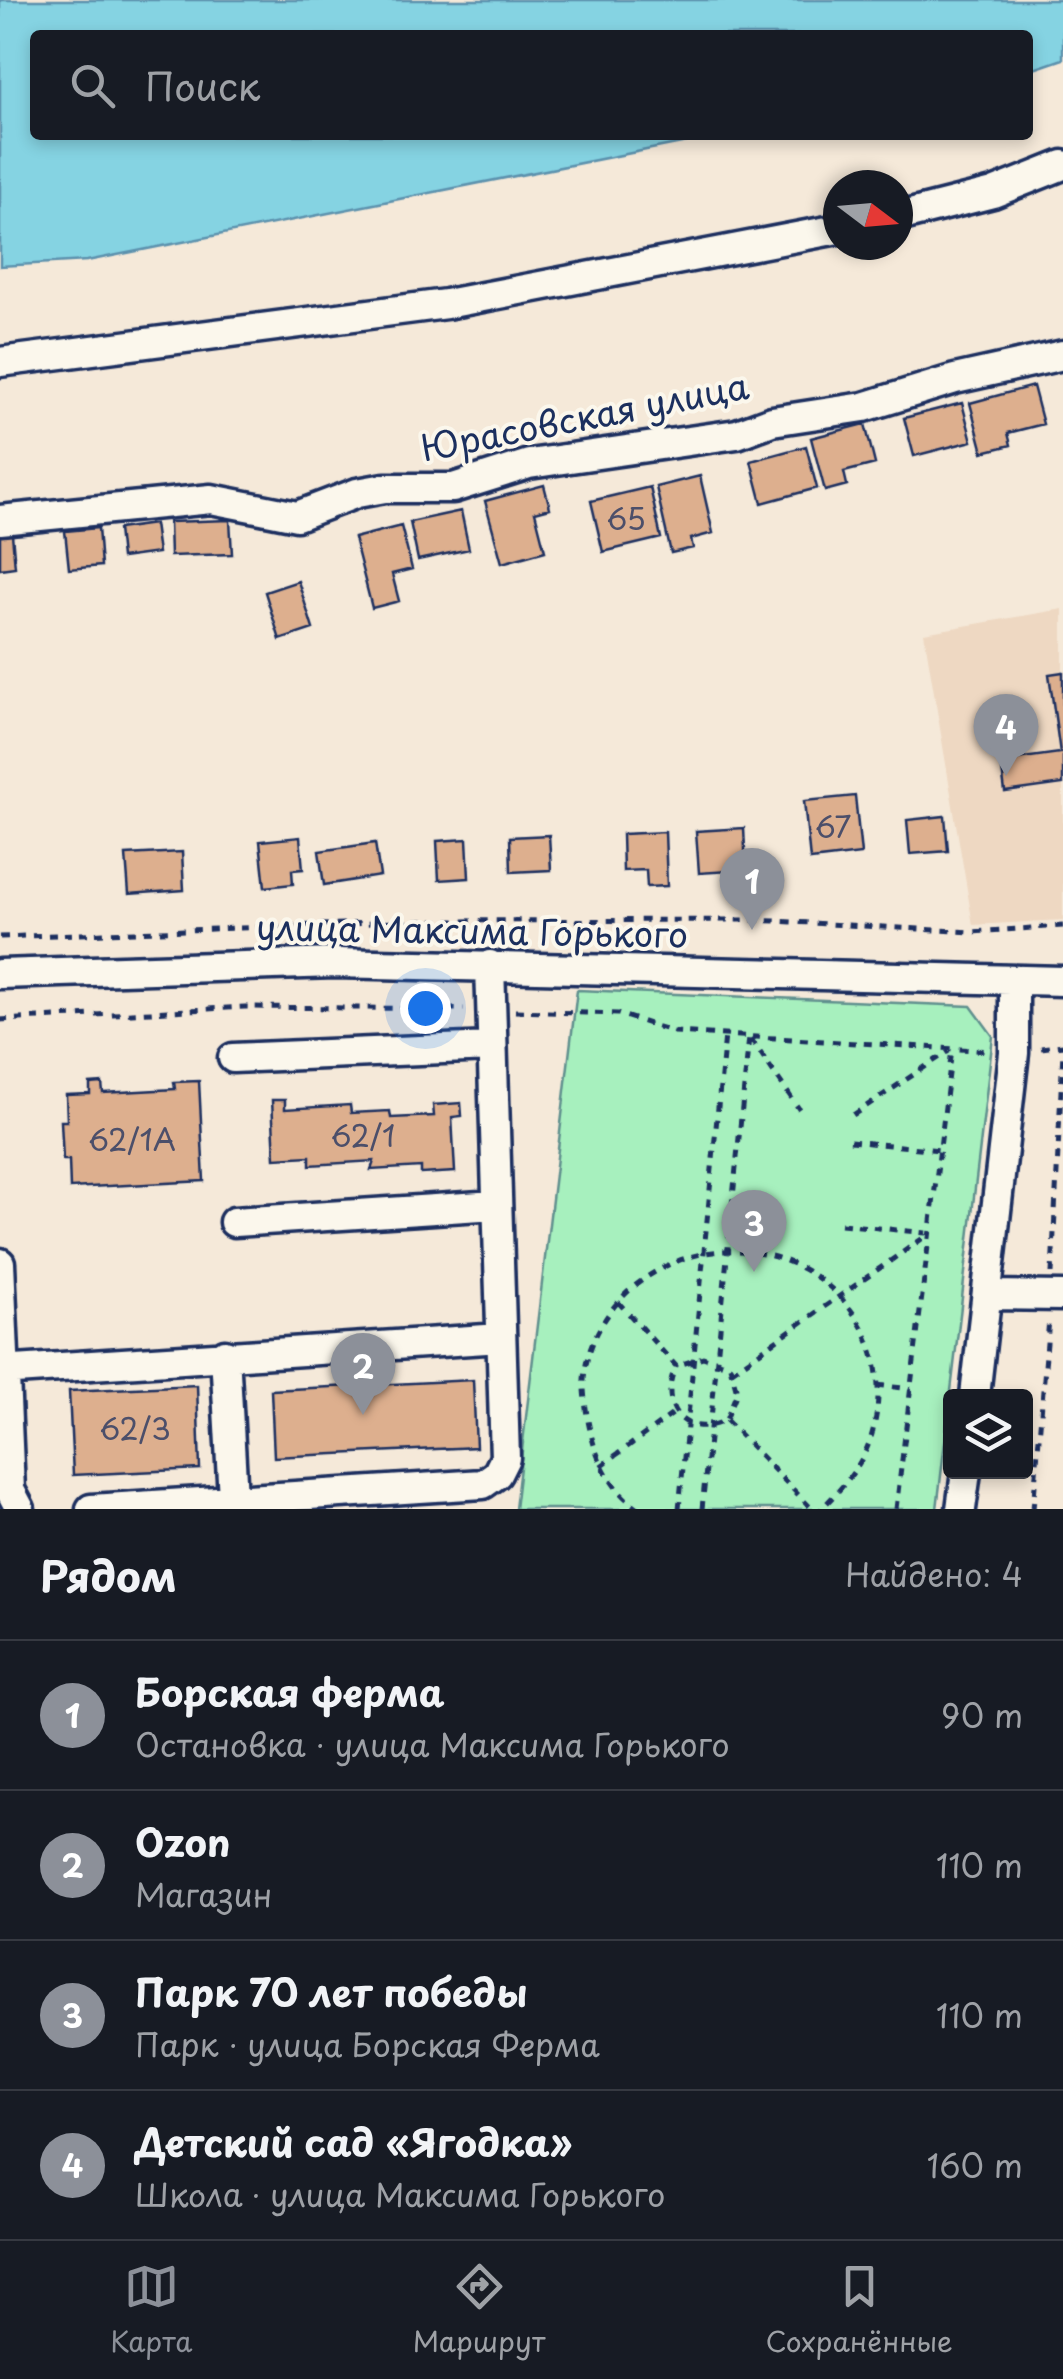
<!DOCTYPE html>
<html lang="ru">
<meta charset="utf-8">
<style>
body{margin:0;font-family:"Playpen Sans",sans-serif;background:#242831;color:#f1f3f6}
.controls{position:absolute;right:30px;bottom:30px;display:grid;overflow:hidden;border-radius:10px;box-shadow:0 5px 15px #0003}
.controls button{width:90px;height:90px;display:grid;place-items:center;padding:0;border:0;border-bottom:2px solid #363941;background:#171b24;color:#f1f3f6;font:50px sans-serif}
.compass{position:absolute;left:823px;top:170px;width:90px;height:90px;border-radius:50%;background:#171b24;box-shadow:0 5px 15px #0003;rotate:106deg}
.you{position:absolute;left:425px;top:1008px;width:35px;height:35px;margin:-25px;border:8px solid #fff;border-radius:50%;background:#1a73e8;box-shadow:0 0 0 15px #1a73e833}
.badge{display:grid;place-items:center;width:65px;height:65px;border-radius:50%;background:#8c9099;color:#fff;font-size:32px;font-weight:700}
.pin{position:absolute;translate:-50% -82px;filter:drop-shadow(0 2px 5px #0008)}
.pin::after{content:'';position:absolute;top:52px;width:35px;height:30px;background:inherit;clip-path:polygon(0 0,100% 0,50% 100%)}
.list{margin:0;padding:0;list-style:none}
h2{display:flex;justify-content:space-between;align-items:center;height:130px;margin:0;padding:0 40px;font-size:42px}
h2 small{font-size:32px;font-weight:400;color:#9ea1a6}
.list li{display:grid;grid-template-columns:65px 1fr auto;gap:30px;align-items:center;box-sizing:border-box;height:150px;padding:0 40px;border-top:2px solid #363941}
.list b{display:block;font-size:38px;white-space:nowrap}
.list p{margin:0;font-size:32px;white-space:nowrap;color:#9ea1a6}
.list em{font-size:32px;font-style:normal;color:#9ea1a6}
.icon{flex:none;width:55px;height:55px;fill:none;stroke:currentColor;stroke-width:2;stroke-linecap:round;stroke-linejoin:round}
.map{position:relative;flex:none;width:1063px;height:1509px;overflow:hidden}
.search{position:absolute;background:#171b24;box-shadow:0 5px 15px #0003;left:30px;right:30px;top:30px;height:110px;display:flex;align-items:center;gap:25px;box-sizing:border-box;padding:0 35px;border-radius:10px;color:#9ea1a6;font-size:38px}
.sheet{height:730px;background:#171b24}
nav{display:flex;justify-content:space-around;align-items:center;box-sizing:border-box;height:140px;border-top:2px solid #363941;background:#171b24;font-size:28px;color:#9ea1a6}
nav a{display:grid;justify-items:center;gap:5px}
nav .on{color:#8c9099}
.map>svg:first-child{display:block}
.built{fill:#eed8c2}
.green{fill:#a7f0be;stroke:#61908e;stroke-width:2.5}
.water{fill:#85d3e2;stroke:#5b91ad;stroke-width:2.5}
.building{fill:#ddaf8e;stroke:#1b2f5e;stroke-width:2.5}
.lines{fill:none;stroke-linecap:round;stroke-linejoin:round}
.minor-casing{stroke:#1b2f5e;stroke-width:35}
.path{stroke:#1b2f5e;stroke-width:5;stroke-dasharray:8 8;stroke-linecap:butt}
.minor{stroke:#fbf7ec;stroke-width:28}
.labels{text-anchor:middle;stroke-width:8;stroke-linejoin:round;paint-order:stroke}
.number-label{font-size:30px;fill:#4c4f6a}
.street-label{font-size:35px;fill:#1b2f5e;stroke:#fbf7ec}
</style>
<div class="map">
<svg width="1063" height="1509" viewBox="0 0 1063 1509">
<rect width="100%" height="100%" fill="#f5e9d9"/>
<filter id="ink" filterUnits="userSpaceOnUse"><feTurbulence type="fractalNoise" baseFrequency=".01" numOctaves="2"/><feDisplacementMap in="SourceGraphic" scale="20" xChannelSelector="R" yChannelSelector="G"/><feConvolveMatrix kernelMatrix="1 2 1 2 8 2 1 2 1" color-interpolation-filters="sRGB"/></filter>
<g filter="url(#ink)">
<!-- built -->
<path class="built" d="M1063,609V920L973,925L924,633Z"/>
<!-- green -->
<path class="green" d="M577,990L971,1006L993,1036L937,1509H515Z"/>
<!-- water -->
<path class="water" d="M0,0H1063V59L1028,71V35H35V135H722L87,261L0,266Z"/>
<!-- building -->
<path class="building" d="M1033,386L1043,424L1008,433L1011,445L983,452L970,403Z
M962,403L972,441L914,456L904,418Z
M865,424L875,464L844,472L847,485L825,491L811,438Z
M806,446L817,488L762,503L751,461Z
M700,476L713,533L691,539L693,548L671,553L656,487Z
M544,485L550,508L535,512L545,551L502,563L485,501Z
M650,487L661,538L603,552L591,501Z
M461,511L469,549L418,560L410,522Z
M230,520L232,554L170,556L169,522Z
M154,524L158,553L121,558L118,529Z
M401,526L412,569L392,574L399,601L372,608L354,538Z
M98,528L101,566L69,569L65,531Z
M12,534L15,567L0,569V536Z
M298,581L313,629L280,640L265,592Z
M1063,672V784L1005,792L1001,761L1060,753L1049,674Z
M855,796L861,854L810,860L804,801Z
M945,816L948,851L910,854L907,820Z
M744,828L746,870L699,873L696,831Z
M665,832L667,886L647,887L646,870L623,871L622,834Z
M549,835L551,870L511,872L510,837Z
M300,837L303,869L292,870L293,884L265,887L260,841Z
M467,839L469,878L439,880L437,841Z
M375,843L380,876L324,885L319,851Z
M182,852L184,890L129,894L126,855Z
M199,1081L204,1181L70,1188L69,1160H63L61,1121H67L66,1095L90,1094V1084L102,1083L103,1093L175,1089L174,1082Z
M272,1100H285V1109L350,1105L351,1113L390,1111L391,1118L434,1116L433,1105L461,1103L462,1116L452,1117L455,1172L421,1174V1167L371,1170L374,1161L310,1165V1156L275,1158Z
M473,1380L476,1447L274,1457L271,1390Z
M197,1385L200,1469L73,1475L69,1391Z"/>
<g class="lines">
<defs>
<path id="minor" d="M898,217L993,193L1063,165
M0,362L446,304L838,229
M0,520L211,499L297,516L357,493L385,488H453L529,464L737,434L772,421L864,407L955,379L1063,355
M0,974L335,963L1063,981
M233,1058L491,1047
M234,1222L496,1205
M0,1263L10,1490L20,1509
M988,1295L1063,1296
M225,1354L233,1498
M0,1371L501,1338
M975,1396L1014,1053V981
M91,1509L483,1484L497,1474L505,1458L490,965
M961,1509L966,1472"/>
</defs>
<!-- minor casing -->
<use href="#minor" class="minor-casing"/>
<!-- path -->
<path class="path" d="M0,937L425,921L756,920L973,932L1063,926
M515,1011L618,1014L674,1032L991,1051
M0,1020L245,1007L464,1009
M751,1039L799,1109
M1041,1048L1063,1045
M853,1115L949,1051
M850,1141L939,1150
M841,1224L926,1233
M1052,1273L1063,1051
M618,1302L676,1366C657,1406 685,1441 726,1420L737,1392L730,1366L703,1357L676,1366
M732,1371L929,1234
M877,1385L911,1389
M726,1420L812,1509
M601,1466L674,1413
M639,1509C600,1483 587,1433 584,1389C582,1353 604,1312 631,1289C746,1192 912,1294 872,1434C863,1465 843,1487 821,1509
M679,1509L725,1035
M702,1509L749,1037
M896,1509L952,1049
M1033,1509L1049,1319"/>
<!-- minor -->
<use href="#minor" class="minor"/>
</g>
</g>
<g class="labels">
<!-- number labels -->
<g class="number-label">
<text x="626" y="530">65</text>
<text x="833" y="838">67</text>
<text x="363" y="1147">62/1</text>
<text x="132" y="1151">62/1А</text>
<text x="135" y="1440">62/3</text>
</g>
<!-- street labels -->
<g class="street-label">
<text transform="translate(585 418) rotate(-11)" y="12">Юрасовская улица</text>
<text transform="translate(472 932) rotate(1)" y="12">улица Максима Горького</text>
</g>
</g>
</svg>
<div class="controls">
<button><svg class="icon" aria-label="layers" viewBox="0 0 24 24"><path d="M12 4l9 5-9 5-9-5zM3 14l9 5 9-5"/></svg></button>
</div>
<svg class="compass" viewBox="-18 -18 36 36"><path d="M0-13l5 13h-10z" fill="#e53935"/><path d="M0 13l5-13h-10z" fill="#9ea1a6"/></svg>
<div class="you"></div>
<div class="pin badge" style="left:752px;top:930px">1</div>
<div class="pin badge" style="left:363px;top:1415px">2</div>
<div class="pin badge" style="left:754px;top:1272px">3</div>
<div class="pin badge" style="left:1006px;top:776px">4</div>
<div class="search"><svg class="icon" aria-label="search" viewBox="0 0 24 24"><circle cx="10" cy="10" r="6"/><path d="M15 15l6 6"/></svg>Поиск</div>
</div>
<section class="sheet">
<h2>Рядом<small>Найдено: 4</small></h2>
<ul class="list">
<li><span class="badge">1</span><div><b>Борская ферма</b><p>Остановка · улица Максима Горького</p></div><em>90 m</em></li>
<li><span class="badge">2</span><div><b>Ozon</b><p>Магазин</p></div><em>110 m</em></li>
<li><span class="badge">3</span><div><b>Парк 70 лет победы</b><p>Парк · улица Борская Ферма</p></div><em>110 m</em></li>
<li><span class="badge">4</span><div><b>Детский сад «Ягодка»</b><p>Школа · улица Максима Горького</p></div><em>160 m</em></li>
</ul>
</section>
<nav>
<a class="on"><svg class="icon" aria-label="map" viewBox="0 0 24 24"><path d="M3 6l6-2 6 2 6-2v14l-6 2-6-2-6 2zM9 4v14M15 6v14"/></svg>Карта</a>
<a><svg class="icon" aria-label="directions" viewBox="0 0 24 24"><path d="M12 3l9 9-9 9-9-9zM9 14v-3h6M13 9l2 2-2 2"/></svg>Маршрут</a>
<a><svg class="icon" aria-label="saved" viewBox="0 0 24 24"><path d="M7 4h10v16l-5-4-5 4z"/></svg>Сохранённые</a>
</nav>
